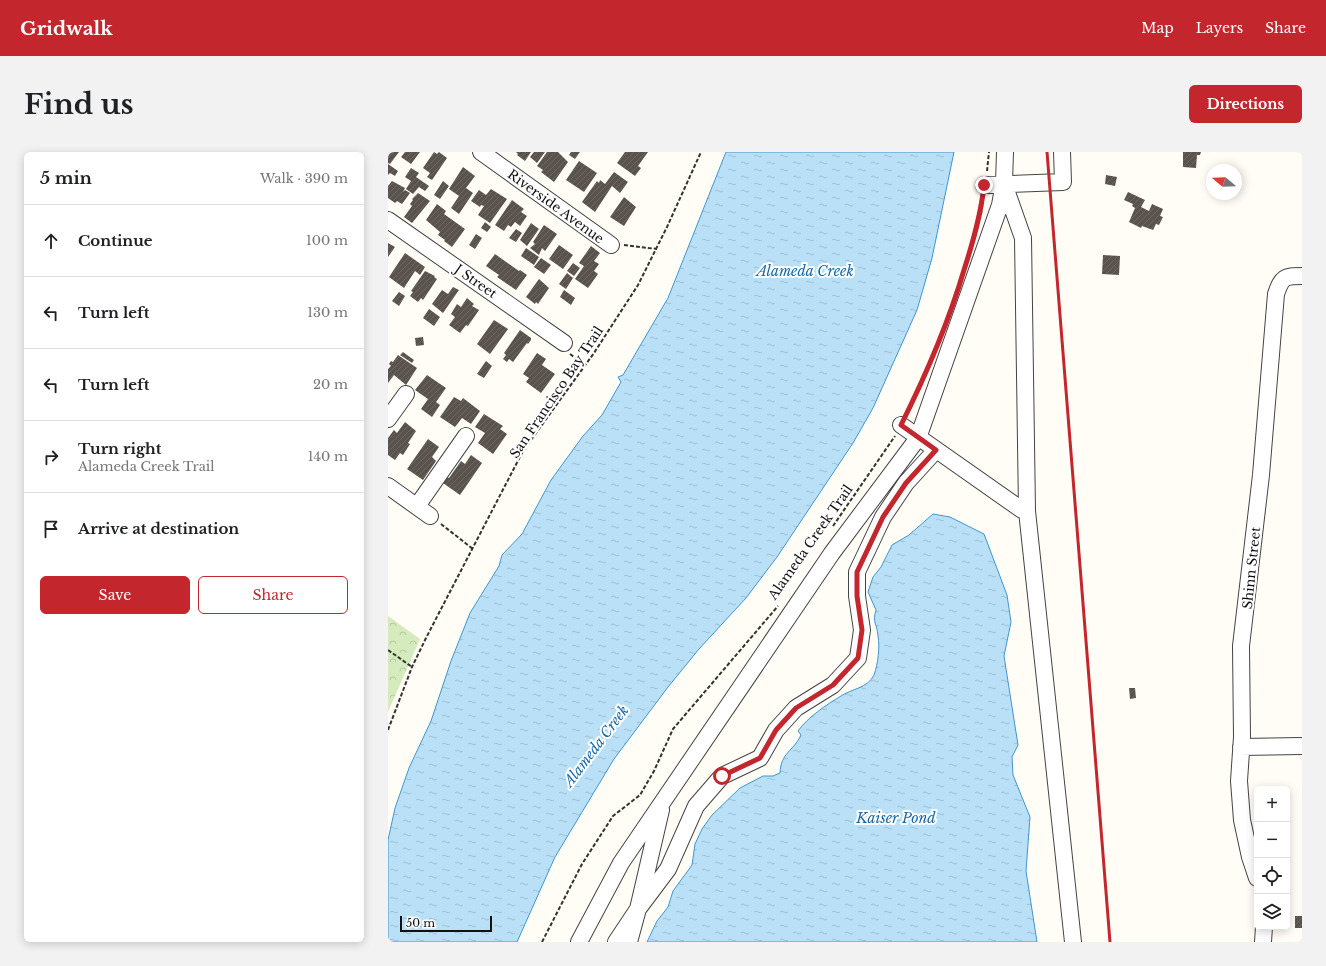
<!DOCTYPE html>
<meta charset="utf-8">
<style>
body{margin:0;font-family:"Libre Baskerville",serif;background:#f2f2f2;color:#202124}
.controls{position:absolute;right:12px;bottom:12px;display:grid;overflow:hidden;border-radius:6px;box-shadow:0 2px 10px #0003}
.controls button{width:36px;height:36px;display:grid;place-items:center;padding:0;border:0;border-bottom:1px solid #e0e0e0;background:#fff;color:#202124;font:20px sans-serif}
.compass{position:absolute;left:818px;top:12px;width:36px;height:36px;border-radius:50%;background:#fff;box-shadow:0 2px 10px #0003;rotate:289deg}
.scale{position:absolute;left:12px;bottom:10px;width:92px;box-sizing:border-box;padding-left:4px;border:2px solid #111;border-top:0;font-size:11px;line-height:14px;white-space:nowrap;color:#111;-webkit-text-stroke:3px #fff;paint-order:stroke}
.stop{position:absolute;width:12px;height:12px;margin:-9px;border:3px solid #c4262e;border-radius:50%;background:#fff}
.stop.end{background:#c4262e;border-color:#fff;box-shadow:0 1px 4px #0008}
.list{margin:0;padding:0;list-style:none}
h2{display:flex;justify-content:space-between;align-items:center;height:52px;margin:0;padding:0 16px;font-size:17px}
h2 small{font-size:13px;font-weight:400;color:#757577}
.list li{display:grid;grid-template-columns:26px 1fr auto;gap:12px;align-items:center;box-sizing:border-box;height:72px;padding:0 16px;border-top:1px solid #e0e0e0}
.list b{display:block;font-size:15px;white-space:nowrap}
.list p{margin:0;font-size:13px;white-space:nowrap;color:#757577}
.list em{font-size:13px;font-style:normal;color:#757577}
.actions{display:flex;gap:8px;padding:12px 16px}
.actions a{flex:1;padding:9px 0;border:1px solid #c4262e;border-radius:6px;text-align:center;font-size:14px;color:#c4262e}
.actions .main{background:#c4262e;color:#fff}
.icon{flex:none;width:22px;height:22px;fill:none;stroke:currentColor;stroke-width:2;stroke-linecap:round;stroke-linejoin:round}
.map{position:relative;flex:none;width:914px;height:790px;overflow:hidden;border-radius:6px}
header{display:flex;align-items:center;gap:24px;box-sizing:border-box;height:56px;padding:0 20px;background:#c4262e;color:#fff}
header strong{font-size:19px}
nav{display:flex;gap:22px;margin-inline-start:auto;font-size:14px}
.intro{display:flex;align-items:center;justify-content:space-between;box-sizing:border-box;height:96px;padding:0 24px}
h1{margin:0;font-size:28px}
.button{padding:10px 18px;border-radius:6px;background:#c4262e;color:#fff;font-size:14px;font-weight:700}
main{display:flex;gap:24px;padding:0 24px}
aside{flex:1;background:#fff;border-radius:6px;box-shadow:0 2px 10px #0003}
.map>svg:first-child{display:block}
.park{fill:url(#park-crowns)}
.water{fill:url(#water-ripples);stroke:#3f96cf}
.building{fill:url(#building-hatch)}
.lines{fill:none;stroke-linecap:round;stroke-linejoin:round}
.minor-casing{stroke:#444;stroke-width:18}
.path{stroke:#333;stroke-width:2;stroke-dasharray:4 2;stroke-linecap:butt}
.minor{stroke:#fff;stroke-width:16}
.rail{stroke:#c4262e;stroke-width:3}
.route{stroke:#c4262e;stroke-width:5}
.labels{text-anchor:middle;stroke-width:4;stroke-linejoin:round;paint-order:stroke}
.street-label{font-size:13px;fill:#111;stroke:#fff}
.water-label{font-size:14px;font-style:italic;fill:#1768a6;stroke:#fff}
</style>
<header>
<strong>Gridwalk</strong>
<nav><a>Map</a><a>Layers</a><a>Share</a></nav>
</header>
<div class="intro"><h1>Find us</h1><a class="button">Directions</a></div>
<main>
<aside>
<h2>5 min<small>Walk · 390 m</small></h2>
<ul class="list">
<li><svg class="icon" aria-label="ahead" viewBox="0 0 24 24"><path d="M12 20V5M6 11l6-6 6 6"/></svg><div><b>Continue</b></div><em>100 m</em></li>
<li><svg class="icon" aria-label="left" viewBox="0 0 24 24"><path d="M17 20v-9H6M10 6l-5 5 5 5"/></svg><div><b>Turn left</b></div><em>130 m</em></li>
<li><svg class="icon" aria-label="left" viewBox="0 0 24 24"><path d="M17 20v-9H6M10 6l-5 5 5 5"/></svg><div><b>Turn left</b></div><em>20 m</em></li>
<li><svg class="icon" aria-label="right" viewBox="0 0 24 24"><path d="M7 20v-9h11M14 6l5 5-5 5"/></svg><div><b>Turn right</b><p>Alameda Creek Trail</p></div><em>140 m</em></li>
<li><svg class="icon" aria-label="arrive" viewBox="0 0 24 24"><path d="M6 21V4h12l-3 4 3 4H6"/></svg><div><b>Arrive at destination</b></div></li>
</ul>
<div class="actions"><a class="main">Save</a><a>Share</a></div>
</aside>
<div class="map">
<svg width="914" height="790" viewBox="0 0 914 790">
<defs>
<pattern id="park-crowns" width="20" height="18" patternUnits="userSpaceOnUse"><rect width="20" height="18" fill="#d5ebbd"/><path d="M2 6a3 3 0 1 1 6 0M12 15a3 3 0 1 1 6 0" fill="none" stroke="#b6c8a1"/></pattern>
<pattern id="water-ripples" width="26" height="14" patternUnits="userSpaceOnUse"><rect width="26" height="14" fill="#b9e0f7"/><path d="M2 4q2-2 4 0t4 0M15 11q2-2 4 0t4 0" fill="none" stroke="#9ebfd3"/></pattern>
<pattern id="building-hatch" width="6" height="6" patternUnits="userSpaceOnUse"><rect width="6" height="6" fill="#5a524d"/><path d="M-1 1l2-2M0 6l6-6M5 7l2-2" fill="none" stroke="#6d6662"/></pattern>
</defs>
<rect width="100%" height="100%" fill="#fffdf5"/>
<!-- park -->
<path class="park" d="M0,464L32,487L0,560Z"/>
<!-- water -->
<path class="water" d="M338,0H566L544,106L529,158L485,256L465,291L389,405L358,446L311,497L280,535L226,607L167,705L129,790H0V688L7,656L21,616L43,569L63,509L82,461L111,414L114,403L134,382L163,328L195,284L214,263L233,230L230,225L235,223L280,146Z
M545,362L562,365L596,382L619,443L623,470L616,504L630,593L624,605L625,623L642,665L638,719L649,790H259L269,769L280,755L285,739L304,713L307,692L314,677L324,663L352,636L375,624H385L392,621C393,600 405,600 413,583L410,579C420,565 438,553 453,544C463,537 480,536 486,523C490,512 492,495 490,484C489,471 484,471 488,458L480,440L485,425L493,415L504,393L521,383Z"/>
<!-- building -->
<path class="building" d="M0,0H11L2,12L0,11Z
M17,0H32L23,12L13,5Z
M46,0L49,2L51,0L59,6L44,28L39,25L42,21L35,16Z
M128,0H143L137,9L129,3L130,2Z
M146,0H157L149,11L142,5Z
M159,0H170L180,10L166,30L153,20L155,18L149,14Z
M183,0H192L187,7L181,3Z
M237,0H260L250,14L253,16L247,24L229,11Z
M795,0H813L812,3H809L808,16L795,15Z
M191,9L209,21L196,40L178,28Z
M0,12L10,19L7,24L2,21L0,23Z
M75,15L87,24L78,36L85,41L71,62L63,56L71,44L61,37Z
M23,16L31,21L28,25L41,34L37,39L31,35L25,42L18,37L23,29L17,25Z
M226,20L240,30L232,41L224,34L207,60L194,50L209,29L211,31L212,28L217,32Z
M718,23L729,25L727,34L717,32Z
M4,29L17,36L15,40L17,38L22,41L14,52L9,49L7,51L0,46V34Z
M55,29L61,34L52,47L46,43Z
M103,37L119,47L102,71L90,63L96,54L93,53L92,55L83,49L91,38L98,43Z
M740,40L757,48L753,55L761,59L764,52L775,57L772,64L775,65L771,73L768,72L765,78L754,74L753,76L741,70L747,56L744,54L745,52L736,48Z
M30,41L42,49L24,71L16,65L24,54L22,52L25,48L24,47Z
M236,45L248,55L236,74L222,65Z
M124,48L136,57L133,60L139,64L132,74L127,70L123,75L120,73L116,79L107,73Z
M49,52L58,59L56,62L77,77L64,95L56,89L57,88L50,83L52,80L38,68Z
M97,70L103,75L99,80L93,76Z
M143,71L151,77L139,94L132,88Z
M156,73L169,82L157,99L154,96L151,103L142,96L147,92L145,90Z
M128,77L134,81L128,90L121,86Z
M88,82L94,86L87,97L81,93Z
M0,91L7,95L0,105Z
M171,93L185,103L175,117L161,107Z
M203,94L212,101L206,109L211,112L206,119L210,122L200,136L187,127L196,114L191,111Z
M138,96L151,105L146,113L133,104Z
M17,101L37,115L32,123L27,119L16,136L1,125Z
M107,102L131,119L132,118L139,123L128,138L109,125L111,123L98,114Z
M715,103L732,104L731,123L714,122Z
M153,106L163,113L156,122L146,115Z
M185,111L192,116L186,124L179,119Z
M37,119L47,124L46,125L49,127L35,148L33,146L30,150L22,144L25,140L23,139Z
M179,121L185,126L178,137L171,132Z
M151,127L161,136L150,152L148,150L147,152L138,145Z
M65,135L71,138L55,161L44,152L54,138L60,142Z
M176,138L187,146L183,153L172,145Z
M11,140L17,144L11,154L4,149Z
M79,146L86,152L84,154L91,158L80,174L78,173L72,181L61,173L67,165L63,162L69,152L73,155Z
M41,157L52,165L46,174L35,166Z
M106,168L120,177L102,202L89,192Z
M132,178L143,186V188L140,192L139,191L125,210L121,207L119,210L115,207L118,203L116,201Z
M35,185L36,193L28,194L27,186Z
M15,200L26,208L24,211L12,203Z
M149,201L158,207L154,213L167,222L153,241L138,230L141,226L135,222Z
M10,203L29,216L18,233L6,223L0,231V217L3,214L1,212L3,209L5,210Z
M98,209L104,214L96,226L89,222Z
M39,223L58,236L48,250L52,253L44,265L33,257L40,247L27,238Z
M66,245L73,249L75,246L92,259L83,272L74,266L67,275L52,265Z
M96,262L115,274L112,277L119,282L105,302L90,291L97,281L87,275Z
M17,270L28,279L20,291L22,292L15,303L12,301L7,308L0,303V286L6,278L9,281Z
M40,287L51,295L44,305L48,309L35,328L19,317Z
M83,303L94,311L72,343L55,331L59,325L61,326L73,309L77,312Z
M741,536H747L748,546L742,547Z
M907,764H914V776H907Z"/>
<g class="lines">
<defs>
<path id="minor" d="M93,0L223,93
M616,32L635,86L639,359L685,790
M596,33L675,30L674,0
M0,68L176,191
M0,267L18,242
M513,273L634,358L639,359
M0,334L42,364
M29,354L78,284
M853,595L914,594
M869,726L862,705L854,668L851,629L854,585L853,494L873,323L888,142C894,125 896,124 914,124
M191,790L233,711L444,401L530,286L612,53L616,31L617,0
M228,790L250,757L273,658
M241,790L250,757L280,717L308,654L334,624L372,606L388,578L408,556L445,533L470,506L474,478L469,444V420L495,365L518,331L548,298
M875,790L876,775"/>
</defs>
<!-- minor casing -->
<use href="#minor" class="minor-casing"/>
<!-- path -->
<path class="path" d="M599,19L601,0
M593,63L595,47
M236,93L269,97
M182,202L197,213
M519,261L532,234
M53,372L85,397
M445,374L507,284
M0,498L24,515
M0,578L24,515L38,486L135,299L206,201L250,133L279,75L313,0
M154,790L194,712L225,664L252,643L266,619L285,577L390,454"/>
<!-- minor -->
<use href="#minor" class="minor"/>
<!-- rail -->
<path class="rail" d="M659,0L722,790"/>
</g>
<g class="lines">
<!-- route -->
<path class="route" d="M334,624L372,606L388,578L408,556L445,533L470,506L474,478L469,444V420L495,365L518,331L548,298L513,273C538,223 560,172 576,118C585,90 593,63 596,33"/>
</g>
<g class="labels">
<!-- street labels -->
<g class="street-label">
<text transform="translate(168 54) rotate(36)" y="5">Riverside Avenue</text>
<text transform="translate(88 129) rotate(35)" y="5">J Street</text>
<text transform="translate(168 240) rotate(-56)" y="5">San Francisco Bay Trail</text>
<text transform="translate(422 390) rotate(-55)" y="5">Alameda Creek Trail</text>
<text transform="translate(863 416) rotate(-84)" y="5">Shinn Street</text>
</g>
<!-- water labels -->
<g class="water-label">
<text x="417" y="124">Alameda Creek</text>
<text transform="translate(208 594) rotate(-53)" y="5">Alameda Creek</text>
<text x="508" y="671">Kaiser Pond</text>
</g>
</g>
</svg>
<div class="controls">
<button>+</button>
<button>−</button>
<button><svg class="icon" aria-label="locate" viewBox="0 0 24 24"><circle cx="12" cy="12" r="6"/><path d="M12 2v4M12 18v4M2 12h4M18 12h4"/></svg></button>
<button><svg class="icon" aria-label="layers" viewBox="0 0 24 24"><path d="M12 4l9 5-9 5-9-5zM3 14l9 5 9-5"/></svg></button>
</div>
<svg class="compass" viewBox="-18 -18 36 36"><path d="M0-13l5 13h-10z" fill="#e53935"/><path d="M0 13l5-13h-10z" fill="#757577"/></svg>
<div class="scale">50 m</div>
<div class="stop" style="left:334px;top:624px"></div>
<div class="stop end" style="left:596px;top:33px"></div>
</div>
</main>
